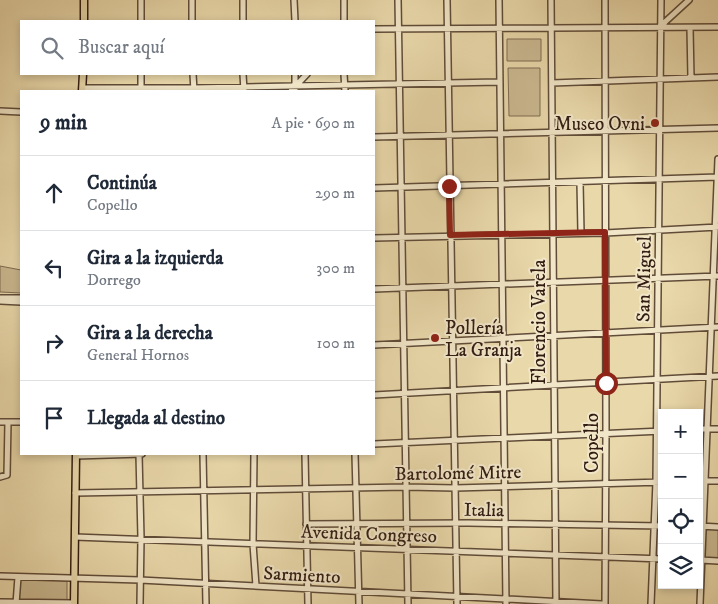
<!DOCTYPE html>
<html lang="es">
<meta charset="utf-8">
<style>
body{margin:0;font-family:"IM FELL DW Pica",serif;background:#f6f6f7;color:#1f2937}
.controls{position:absolute;right:15px;bottom:15px;display:grid;overflow:hidden;border-radius:0px;box-shadow:0 2px 8px #0003}
.controls button{width:45px;height:45px;display:grid;place-items:center;padding:0;border:0;border-bottom:1px solid #e0e1e3;background:#fff;color:#1f2937;font:25px sans-serif}
.stop{position:absolute;width:15px;height:15px;margin:-11px;border:4px solid #8f2418;border-radius:50%;background:#fff}
.stop.end{background:#8f2418;border-color:#fff;box-shadow:0 1px 5px #0008}
.list{margin:0;padding:0;list-style:none}
h2{display:flex;justify-content:space-between;align-items:center;height:65px;margin:0;padding:0 20px;font-size:21px}
h2 small{font-size:16px;font-weight:400;color:#747a83}
.list li{display:grid;grid-template-columns:32px 1fr auto;gap:15px;align-items:center;box-sizing:border-box;height:75px;padding:0 20px;border-top:1px solid #e0e1e3}
.list b{display:block;font-size:19px;white-space:nowrap}
.list p{margin:0;font-size:16px;white-space:nowrap;color:#747a83}
.list em{font-size:16px;font-style:normal;color:#747a83}
.icon{flex:none;width:28px;height:28px;fill:none;stroke:currentColor;stroke-width:2;stroke-linecap:round;stroke-linejoin:round}
.map{position:relative;flex:none;width:718px;height:604px;overflow:hidden}
.search{position:absolute;background:#fff;box-shadow:0 2px 8px #0003;left:20px;top:20px;width:355px;height:55px;display:flex;align-items:center;gap:12px;box-sizing:border-box;padding:0 18px;border-radius:0px;color:#747a83;font-size:19px}
.panel{position:absolute;background:#fff;box-shadow:0 2px 8px #0003;left:20px;top:90px;width:355px;height:365px;border-radius:0px}
.map>svg:first-child{display:block}
.green{fill:#cab890;stroke:#7e6a52}
.lines{fill:none;stroke-linecap:round;stroke-linejoin:round}
.minor-casing{stroke:#604c39;stroke-width:8}
.major-casing{stroke:#331d13;stroke-width:9}
.minor{stroke:#f1e6c8;stroke-width:5}
.major{stroke:#e9d8aa;stroke-width:6}
.route{stroke:#8f2418;stroke-width:6}
.poi-dot{fill:#8f2418;stroke:#f1e6c8;stroke-width:2}
.labels{text-anchor:middle;stroke-width:4;stroke-linejoin:round;paint-order:stroke}
.poi-label{font-size:19px;fill:#331d13;stroke:#f1e6c8;text-anchor:end}
.street-label{font-size:19px;fill:#331d13;stroke:#f1e6c8}
</style>
<div class="map">
<svg width="718" height="604" viewBox="0 0 718 604">
<rect width="100%" height="100%" fill="#e9d8aa"/>
<filter id="stains"><feTurbulence type="fractalNoise" baseFrequency=".004" numOctaves="4"/><feColorMatrix values="0 0 0 0 .2 0 0 0 0 .09 0 0 0 0 .02 0 0 0 .5 -.17"/></filter>
<radialGradient id="worn" r=".72"><stop offset=".6" stop-color="#630" stop-opacity="0"/><stop offset="1" stop-color="#630" stop-opacity=".3"/></radialGradient>
<!-- green -->
<path class="green" d="M507,39H541V61H507Z
M508,68H540V116H509Z
M0,266L21,270V293L0,292Z
M704,526L718,527V561L702,560Z
M22,579L67,581V601L21,600L19,598V582Z"/>
<g class="lines">
<defs>
<path id="minor" d="M141,0V21
M192,0V21
M294,0L295,21
M398,0L408,604
M447,0L457,604
M499,0L506,604
M551,0L556,604
M243,21V0
M344,21V0
M661,28L665,22L689,0
M690,28L691,78
M374,29L718,27
M141,74V91
M193,74L194,91
M243,74L244,91
M295,74V91
M344,74L345,91
M552,83L718,77
M83,88H194L499,82
M291,91L307,74
M0,111L21,112
M374,137L718,128
M580,182L581,233
M374,188L718,177
M374,238L605,233L718,227
M374,289L718,276
M0,298H21
M0,301L21,302
M374,345L718,327
M374,395L718,376
M0,422H21
M699,429H718
M374,444L662,431
M139,454L141,538L140,604
M203,454L206,604
M254,454L253,544L256,586
M305,454L308,604
M355,454L359,604
M76,456L142,454
M0,477L7,475L8,422
M699,481H718
M75,493L406,487L455,488L662,482
M306,524L468,523L662,526
M699,526L718,527
M75,537L662,559
M700,560L718,561
M0,576L140,580L602,604
M0,602L74,603
M16,604L18,577
M605,604L606,433L605,0
M651,604L656,482L661,0
M700,604L718,159"/>
<path id="major" d="M84,21V0
M82,91L83,74
M74,604L76,454"/>
</defs>
<!-- minor casing -->
<use href="#minor" class="minor-casing"/>
<!-- major casing -->
<use href="#major" class="major-casing"/>
<!-- minor -->
<use href="#minor" class="minor"/>
<!-- major -->
<use href="#major" class="major"/>
</g>
<g class="lines">
<!-- route -->
<path class="route" d="M449,186L450,235L605,232L606,383"/>
</g>
<!-- markers -->
<g class="poi-dot">
<circle cx="655" cy="123" r="5"/>
<circle cx="435" cy="338" r="5"/>
</g>
<g class="labels">
<!-- poi labels -->
<g class="poi-label">
<text x="645" y="130">Museo Ovni</text>
<text x="445" y="334" text-anchor="start">Pollería<tspan x="445" dy="22">La Granja</tspan></text>
</g>
<!-- street labels -->
<g class="street-label">
<text transform="translate(643 279) rotate(-89)" y="7">San Miguel</text>
<text transform="translate(538 322) rotate(-90)" y="7">Florencio Varela</text>
<text transform="translate(591 443) rotate(-90)" y="7">Copello</text>
<text transform="translate(458 472) rotate(-1)" y="7">Bartolomé Mitre</text>
<text transform="translate(484 509) rotate(1)" y="7">Italia</text>
<text transform="translate(369 533) rotate(2)" y="7">Avenida Congreso</text>
<text transform="translate(302 574) rotate(3)" y="7">Sarmiento</text>
</g>
</g>
<rect width="100%" height="100%" filter="url(#stains)"/>
<rect width="100%" height="100%" fill="url(#worn)"/>
</svg>
<div class="controls">
<button>+</button>
<button>−</button>
<button><svg class="icon" aria-label="locate" viewBox="0 0 24 24"><circle cx="12" cy="12" r="6"/><path d="M12 2v4M12 18v4M2 12h4M18 12h4"/></svg></button>
<button><svg class="icon" aria-label="layers" viewBox="0 0 24 24"><path d="M12 4l9 5-9 5-9-5zM3 14l9 5 9-5"/></svg></button>
</div>
<div class="stop" style="left:606px;top:383px"></div>
<div class="stop end" style="left:449px;top:186px"></div>
<div class="search"><svg class="icon" aria-label="search" viewBox="0 0 24 24"><circle cx="10" cy="10" r="6"/><path d="M15 15l6 6"/></svg>Buscar aquí</div>
<section class="panel">
<h2>9 min<small>A pie · 690 m</small></h2>
<ul class="list">
<li><svg class="icon" aria-label="ahead" viewBox="0 0 24 24"><path d="M12 20V5M6 11l6-6 6 6"/></svg><div><b>Continúa</b><p>Copello</p></div><em>290 m</em></li>
<li><svg class="icon" aria-label="left" viewBox="0 0 24 24"><path d="M17 20v-9H6M10 6l-5 5 5 5"/></svg><div><b>Gira a la izquierda</b><p>Dorrego</p></div><em>300 m</em></li>
<li><svg class="icon" aria-label="right" viewBox="0 0 24 24"><path d="M7 20v-9h11M14 6l5 5-5 5"/></svg><div><b>Gira a la derecha</b><p>General Hornos</p></div><em>100 m</em></li>
<li><svg class="icon" aria-label="arrive" viewBox="0 0 24 24"><path d="M6 21V4h12l-3 4 3 4H6"/></svg><div><b>Llegada al destino</b></div></li>
</ul>
</section>
</div>
